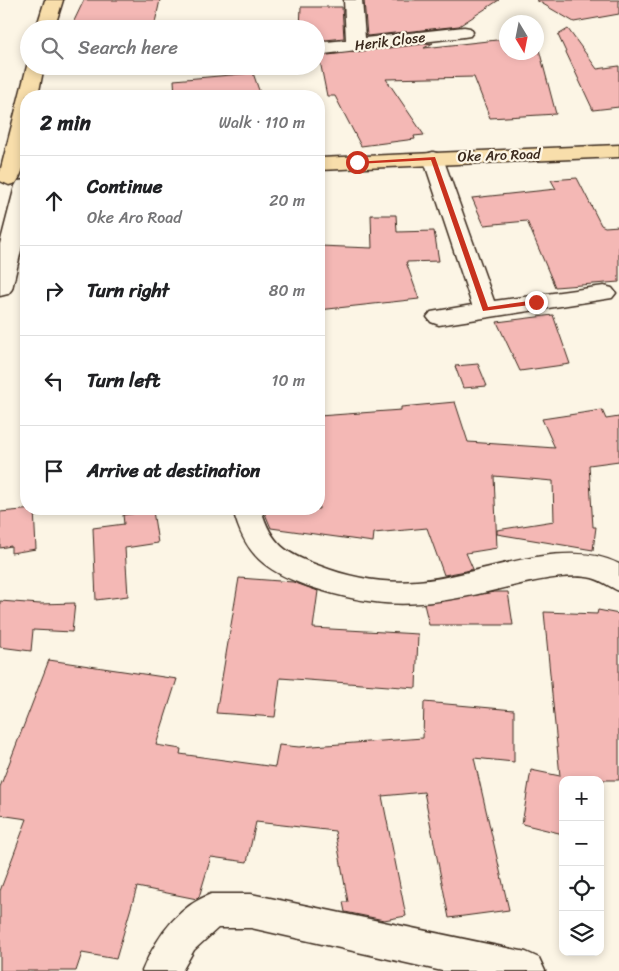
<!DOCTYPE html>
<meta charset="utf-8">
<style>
body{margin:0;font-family:Sriracha,sans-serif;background:#f6f6f6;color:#202124}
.controls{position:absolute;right:15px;bottom:15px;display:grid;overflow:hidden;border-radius:10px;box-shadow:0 2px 8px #0003}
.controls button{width:45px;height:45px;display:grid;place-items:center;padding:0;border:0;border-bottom:1px solid #e0e0e0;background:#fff;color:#202124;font:25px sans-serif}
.compass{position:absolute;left:499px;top:15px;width:45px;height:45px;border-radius:50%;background:#fff;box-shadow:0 2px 8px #0003;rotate:170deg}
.stop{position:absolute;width:15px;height:15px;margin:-11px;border:4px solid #c8321e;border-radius:50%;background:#fff}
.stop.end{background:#c8321e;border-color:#fff;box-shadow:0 1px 5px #0008}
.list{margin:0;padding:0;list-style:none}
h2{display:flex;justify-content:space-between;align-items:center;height:65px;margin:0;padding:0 20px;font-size:21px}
h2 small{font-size:16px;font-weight:400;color:#757577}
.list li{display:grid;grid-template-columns:32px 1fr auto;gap:15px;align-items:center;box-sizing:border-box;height:90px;padding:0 20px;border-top:1px solid #e0e0e0}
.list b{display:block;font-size:19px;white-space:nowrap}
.list p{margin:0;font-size:16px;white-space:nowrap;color:#757577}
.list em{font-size:16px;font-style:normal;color:#757577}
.icon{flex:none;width:28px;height:28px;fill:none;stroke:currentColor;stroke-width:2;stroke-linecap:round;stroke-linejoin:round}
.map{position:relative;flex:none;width:619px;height:971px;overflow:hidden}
.search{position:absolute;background:#fff;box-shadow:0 2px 8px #0003;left:20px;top:20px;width:305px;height:55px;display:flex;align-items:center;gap:12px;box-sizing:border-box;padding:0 18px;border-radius:28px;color:#757577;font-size:19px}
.panel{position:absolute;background:#fff;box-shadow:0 2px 8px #0003;left:20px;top:90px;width:305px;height:425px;border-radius:20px}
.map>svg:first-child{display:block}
.building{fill:#f4b8b5;stroke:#3b2a1e}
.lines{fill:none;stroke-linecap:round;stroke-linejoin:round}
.minor-casing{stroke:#3b2a1e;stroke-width:3}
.major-casing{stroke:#3b2a1e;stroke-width:3}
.minor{fill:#fcf5e5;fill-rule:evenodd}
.major{fill:#f8deab;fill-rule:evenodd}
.route{fill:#c8321e}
.labels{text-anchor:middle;stroke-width:4.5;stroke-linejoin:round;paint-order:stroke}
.far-street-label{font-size:14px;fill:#3b2a1e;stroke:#fcf5e5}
</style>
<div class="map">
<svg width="619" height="971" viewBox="0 0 619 971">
<rect width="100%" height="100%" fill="#fcf5e5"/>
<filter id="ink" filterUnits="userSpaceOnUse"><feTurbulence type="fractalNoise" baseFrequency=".02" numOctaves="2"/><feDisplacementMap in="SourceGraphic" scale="10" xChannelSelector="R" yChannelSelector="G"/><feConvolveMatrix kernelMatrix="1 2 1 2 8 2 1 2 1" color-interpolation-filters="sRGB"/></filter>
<g filter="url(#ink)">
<!-- building -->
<path class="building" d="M84,0H160L154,27L73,23Z
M364,0H499L459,26L367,36Z
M536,0H619V14L574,22Z
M301,7H342L344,38L316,41V29H300Z
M568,29L597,69L619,66V107L593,110L558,35Z
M536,38L556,114L490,118L474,77L386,79L424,135L414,136L415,139L361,146L335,96H327L319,56L433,43L424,48L506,39V52H536Z
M253,73L261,96H175L174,80Z
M577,178L601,225L605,227L619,226V282L555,287L527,221L484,225L472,198L556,189L551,180Z
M371,215H396L397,232L434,231L439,261L406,262L419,299L319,310V246L372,248Z
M553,315L570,364L520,371L497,322Z
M478,364L487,386L463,388L455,366Z
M455,402L468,442L555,448L542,419L602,410L606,419L619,417V461L589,465L593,527H596L593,550L497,534V530L554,521L553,481L494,476L497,548L466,553L473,569L466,571L444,575L427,528L374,533L373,542L271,528L263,509H319V416L401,410V407Z
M34,509L36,549L11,553V546L0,548V512Z
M153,511L158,543L125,548L128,596L96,600L93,528L124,524L123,515Z
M239,578L293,582L318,591L313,628L418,634L416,688L280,678L275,717L216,713Z
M494,592H508L513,625H429L424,604Z
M0,601L40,604L75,603L72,632L33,630L31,651L0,647Z
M598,610L619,614V780H563V834L522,824L531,770L560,776L544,612L597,614Z
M49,660L177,679L156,745L181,749L180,754L275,767L279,745L299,747L423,738L424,702L514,710V762L474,758L509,910L449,918L424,792L382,796L406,916L384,920L345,912L343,902H348L335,831L256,822L247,862L211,857L199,897L197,899L137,887L116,959L82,953L76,971H0V891L27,819L0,815V787Z"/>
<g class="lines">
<defs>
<path id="minor" d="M344,0H362L365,38L464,27L470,28L473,32L470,36L464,37L316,55V43L346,40Z
M433,152L440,154L443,158L494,301L604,286L612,288L616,293L612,298L439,325L431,322L427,317L431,312L472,305L423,158L426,154Z
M26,180V229L12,289L8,294L0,296V244L15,186L18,181Z
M233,509H261C271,544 286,554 320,566C351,578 384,584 417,581C478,577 563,535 619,564V591C610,587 601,580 592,578C565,571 514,586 487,592C417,608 377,609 308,586C265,571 244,554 233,509Z
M211,894H251L526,952L539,958L545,971H442L251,928H218L194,950L182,971H142C156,938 177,907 211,894Z"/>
<path id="major" d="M45,0H63L54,29H36Z
M28,62L29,66H44L38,96H26C26,121 31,163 16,183L9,185L0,181V172Z
M619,145V157L319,170V158Z"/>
</defs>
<!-- minor casing -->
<use href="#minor" class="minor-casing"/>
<!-- major casing -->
<use href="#major" class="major-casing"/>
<!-- minor -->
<use href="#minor" class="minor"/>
<!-- major -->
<use href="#major" class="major"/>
</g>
</g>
<!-- route -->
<path class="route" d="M435,157L488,307L536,300L538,304L483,311L431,160L357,164L354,162Z"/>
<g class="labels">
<!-- far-street labels -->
<g class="far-street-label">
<text transform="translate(390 41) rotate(-7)" y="5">Herik Close</text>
<text transform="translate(499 155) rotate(-2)" y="5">Oke Aro Road</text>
</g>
</g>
</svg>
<div class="controls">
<button>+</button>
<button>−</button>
<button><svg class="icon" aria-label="locate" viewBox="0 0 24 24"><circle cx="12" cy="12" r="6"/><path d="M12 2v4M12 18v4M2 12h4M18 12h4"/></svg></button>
<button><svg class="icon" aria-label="layers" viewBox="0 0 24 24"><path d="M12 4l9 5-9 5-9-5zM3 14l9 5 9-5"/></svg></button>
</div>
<svg class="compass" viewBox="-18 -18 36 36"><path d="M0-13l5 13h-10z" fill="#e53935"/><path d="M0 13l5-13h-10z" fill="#757577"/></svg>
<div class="stop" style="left:357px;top:162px"></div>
<div class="stop end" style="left:536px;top:302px"></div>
<div class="search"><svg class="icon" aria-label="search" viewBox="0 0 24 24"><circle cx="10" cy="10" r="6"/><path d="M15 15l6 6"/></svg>Search here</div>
<section class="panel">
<h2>2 min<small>Walk · 110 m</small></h2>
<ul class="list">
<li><svg class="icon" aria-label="ahead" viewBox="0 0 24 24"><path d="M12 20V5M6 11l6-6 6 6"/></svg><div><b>Continue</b><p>Oke Aro Road</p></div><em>20 m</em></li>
<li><svg class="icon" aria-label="right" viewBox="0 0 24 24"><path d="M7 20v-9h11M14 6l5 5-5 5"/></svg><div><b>Turn right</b></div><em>80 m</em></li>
<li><svg class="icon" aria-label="left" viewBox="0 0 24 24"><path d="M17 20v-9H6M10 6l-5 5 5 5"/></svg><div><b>Turn left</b></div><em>10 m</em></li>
<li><svg class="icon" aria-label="arrive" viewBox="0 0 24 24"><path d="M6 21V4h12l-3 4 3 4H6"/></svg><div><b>Arrive at destination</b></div></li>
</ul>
</section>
</div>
